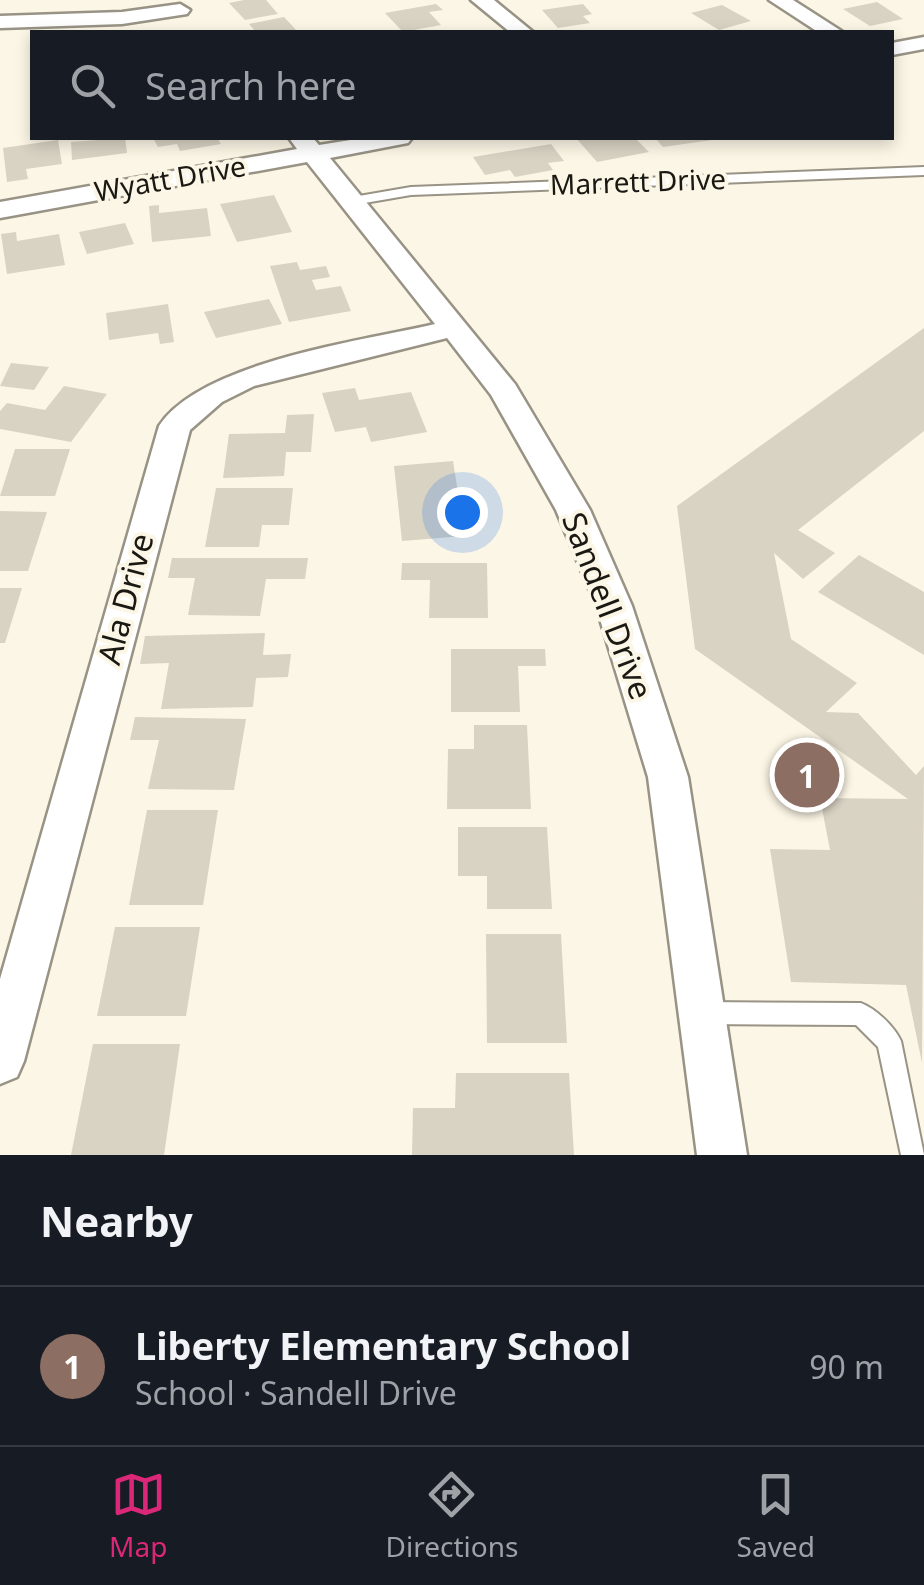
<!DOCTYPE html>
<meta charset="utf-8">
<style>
body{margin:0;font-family:"Noto Sans",sans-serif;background:#242831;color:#f1f3f6}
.you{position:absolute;left:462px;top:512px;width:35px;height:35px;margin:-25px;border:8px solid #fff;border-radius:50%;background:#1a73e8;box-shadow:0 0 0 15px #1a73e833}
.badge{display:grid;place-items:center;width:65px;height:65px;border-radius:50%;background:#db2777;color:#fff;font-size:32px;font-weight:700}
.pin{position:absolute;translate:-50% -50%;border:5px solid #fff;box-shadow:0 2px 10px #0006}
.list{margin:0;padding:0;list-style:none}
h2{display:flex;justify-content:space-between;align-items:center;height:130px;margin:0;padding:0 40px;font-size:42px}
h2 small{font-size:32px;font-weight:400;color:#9ea1a6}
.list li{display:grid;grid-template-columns:65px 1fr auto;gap:30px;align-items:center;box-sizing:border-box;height:160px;padding:0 40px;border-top:2px solid #363941}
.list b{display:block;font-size:38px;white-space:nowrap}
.list p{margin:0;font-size:32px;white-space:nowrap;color:#9ea1a6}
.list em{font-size:32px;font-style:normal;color:#9ea1a6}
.icon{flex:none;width:55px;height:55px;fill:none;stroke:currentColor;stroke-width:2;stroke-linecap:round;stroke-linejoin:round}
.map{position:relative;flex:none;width:924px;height:1155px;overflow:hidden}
.search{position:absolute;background:#171b24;box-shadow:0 5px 15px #0003;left:30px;right:30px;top:30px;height:110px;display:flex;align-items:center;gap:25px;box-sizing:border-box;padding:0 35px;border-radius:0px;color:#9ea1a6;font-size:38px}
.sheet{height:290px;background:#171b24}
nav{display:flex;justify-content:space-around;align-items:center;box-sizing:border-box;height:140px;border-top:2px solid #363941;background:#171b24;font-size:28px;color:#9ea1a6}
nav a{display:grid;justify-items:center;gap:5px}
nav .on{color:#db2777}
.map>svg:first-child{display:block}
.building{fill:#d9d3c4}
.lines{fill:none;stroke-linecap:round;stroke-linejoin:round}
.service-casing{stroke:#989385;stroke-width:4}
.minor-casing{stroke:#989385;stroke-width:5}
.service{fill:#fff;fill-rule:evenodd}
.minor{fill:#fff;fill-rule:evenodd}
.labels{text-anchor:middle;stroke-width:8;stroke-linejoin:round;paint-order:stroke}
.far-street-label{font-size:28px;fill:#1a1813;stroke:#fcf6e6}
.street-label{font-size:32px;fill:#1a1813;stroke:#fcf6e6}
</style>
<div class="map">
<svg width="924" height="1155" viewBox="0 0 924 1155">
<rect width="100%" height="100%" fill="#fcf6e6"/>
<!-- building -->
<path class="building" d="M244,0H266L278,14L245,20L229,3Z
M877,2L903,19L870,26L843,9Z
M436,4L443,10L429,12L441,25L403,32L385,13Z
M583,4L592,14L583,16L590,23L558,28L542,10Z
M722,5L751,21L719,30L691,13Z
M284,17L298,32H256L249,24Z
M125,138L127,153L72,160L71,142Z
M153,138H217L221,144L180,151L177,144L158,147Z
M576,138H635L649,152L597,162Z
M655,138H711L712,140L663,147Z
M58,140L62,164L26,169L28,179L7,182L3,148Z
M551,144L564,161L548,163L553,170L515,177L510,170L485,175L473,157Z
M274,195L292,232L237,242L220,204Z
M159,205V213L207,208L211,236L152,242L149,206Z
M125,223L134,244L87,254L79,232Z
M16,232L17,241L59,234L65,265L7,274L1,234Z
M297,262L300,270L326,266L330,277L312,280L316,290L341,286L351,311L289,322L270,266Z
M269,299L282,324L216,338L204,312Z
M168,304L174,342L160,344L158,333L109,340L106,313Z
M924,328V431L798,530L835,553L803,579L774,553L791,639L857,683L826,712L858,713L916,775L924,766L922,1063L906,985L791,982L770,849L830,850L820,798L908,799L695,649L677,506Z
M11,363L49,367L34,390L0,386Z
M64,386L107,394L71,442L0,429V411L7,403L45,410Z
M355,388L359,400L411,392L427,432L371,442L366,427L335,432L322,393Z
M314,414L311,452H286L284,476L223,478L229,434L285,433L287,415Z
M15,449H70L55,496H0Z
M453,461L465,536L402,541L394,466Z
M216,488H293L289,525H262L259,547H205Z
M0,511L47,512L28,571H0Z
M859,555L924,592V655L818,592Z
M172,558H308L305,579H266L260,616L188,615L195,578H168Z
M402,563H487L488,618H429L430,580H401Z
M0,588H22L5,643H0Z
M265,633L263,655L291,654L288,677L256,678L253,707L161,709L169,663L140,664L145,636Z
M451,649H545L546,666H518L520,712H451Z
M135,717L246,719L234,790L148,789L159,740H130Z
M474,725H527L531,809H447L448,749H474Z
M147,810H218L203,905H129Z
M458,827H547L552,909H487V876H458Z
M115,927H200L186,1016H97Z
M486,934H561L567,1043H487Z
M93,1044H180L164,1155H71Z
M456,1073H569L574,1155H412L413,1108H455Z"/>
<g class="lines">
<defs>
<path id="service" d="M924,167V175L411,195L353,205L347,201L353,197L411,187Z
M702,1002L861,1003C876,1009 894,1026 901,1041L924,1155H901L878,1047L856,1025L702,1024L694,1021L690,1013L694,1005Z"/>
<path id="minor" d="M471,0H494L533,32H510Z
M769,0H793L843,32H818Z
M180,4L190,10L187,14L122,24L0,28V16L122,12Z
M924,37V49L892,55V43Z
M289,138H313L319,145L363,138H412L408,143L330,158L515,384L590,510L632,606L688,777L747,1155H697L648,777L596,606L556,510L491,395L447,338L254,386L222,402L190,430L24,1061L17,1077L0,1084V979L159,426C201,362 362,341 435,324L307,162L0,218V202L297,149Z"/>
</defs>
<!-- service casing -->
<use href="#service" class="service-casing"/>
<!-- minor casing -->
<use href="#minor" class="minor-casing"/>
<!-- service -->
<use href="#service" class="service"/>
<!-- minor -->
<use href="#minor" class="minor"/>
</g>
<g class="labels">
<!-- far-street labels -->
<g class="far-street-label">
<text transform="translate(170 179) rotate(-10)" y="10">Wyatt Drive</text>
<text transform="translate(638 182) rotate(-2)" y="10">Marrett Drive</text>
</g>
<!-- street labels -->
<g class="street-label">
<text transform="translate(126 599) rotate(-75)" y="11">Ala Drive</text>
<text transform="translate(607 606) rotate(69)" y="11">Sandell Drive</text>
</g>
</g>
</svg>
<div class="you"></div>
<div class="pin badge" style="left:807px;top:775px;background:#8d6e63">1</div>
<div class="search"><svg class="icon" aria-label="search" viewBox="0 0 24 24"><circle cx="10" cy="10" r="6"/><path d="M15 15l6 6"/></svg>Search here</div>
</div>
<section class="sheet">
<h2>Nearby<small></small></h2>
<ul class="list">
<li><span class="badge" style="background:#8d6e63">1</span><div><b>Liberty Elementary School</b><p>School · Sandell Drive</p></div><em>90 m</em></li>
</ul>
</section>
<nav>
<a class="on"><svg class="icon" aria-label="map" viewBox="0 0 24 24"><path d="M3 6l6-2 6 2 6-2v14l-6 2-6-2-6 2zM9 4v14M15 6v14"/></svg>Map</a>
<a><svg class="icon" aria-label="directions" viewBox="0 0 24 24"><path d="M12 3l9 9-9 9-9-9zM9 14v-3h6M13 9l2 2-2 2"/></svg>Directions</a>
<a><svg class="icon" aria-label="saved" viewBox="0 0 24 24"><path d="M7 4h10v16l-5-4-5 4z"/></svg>Saved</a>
</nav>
